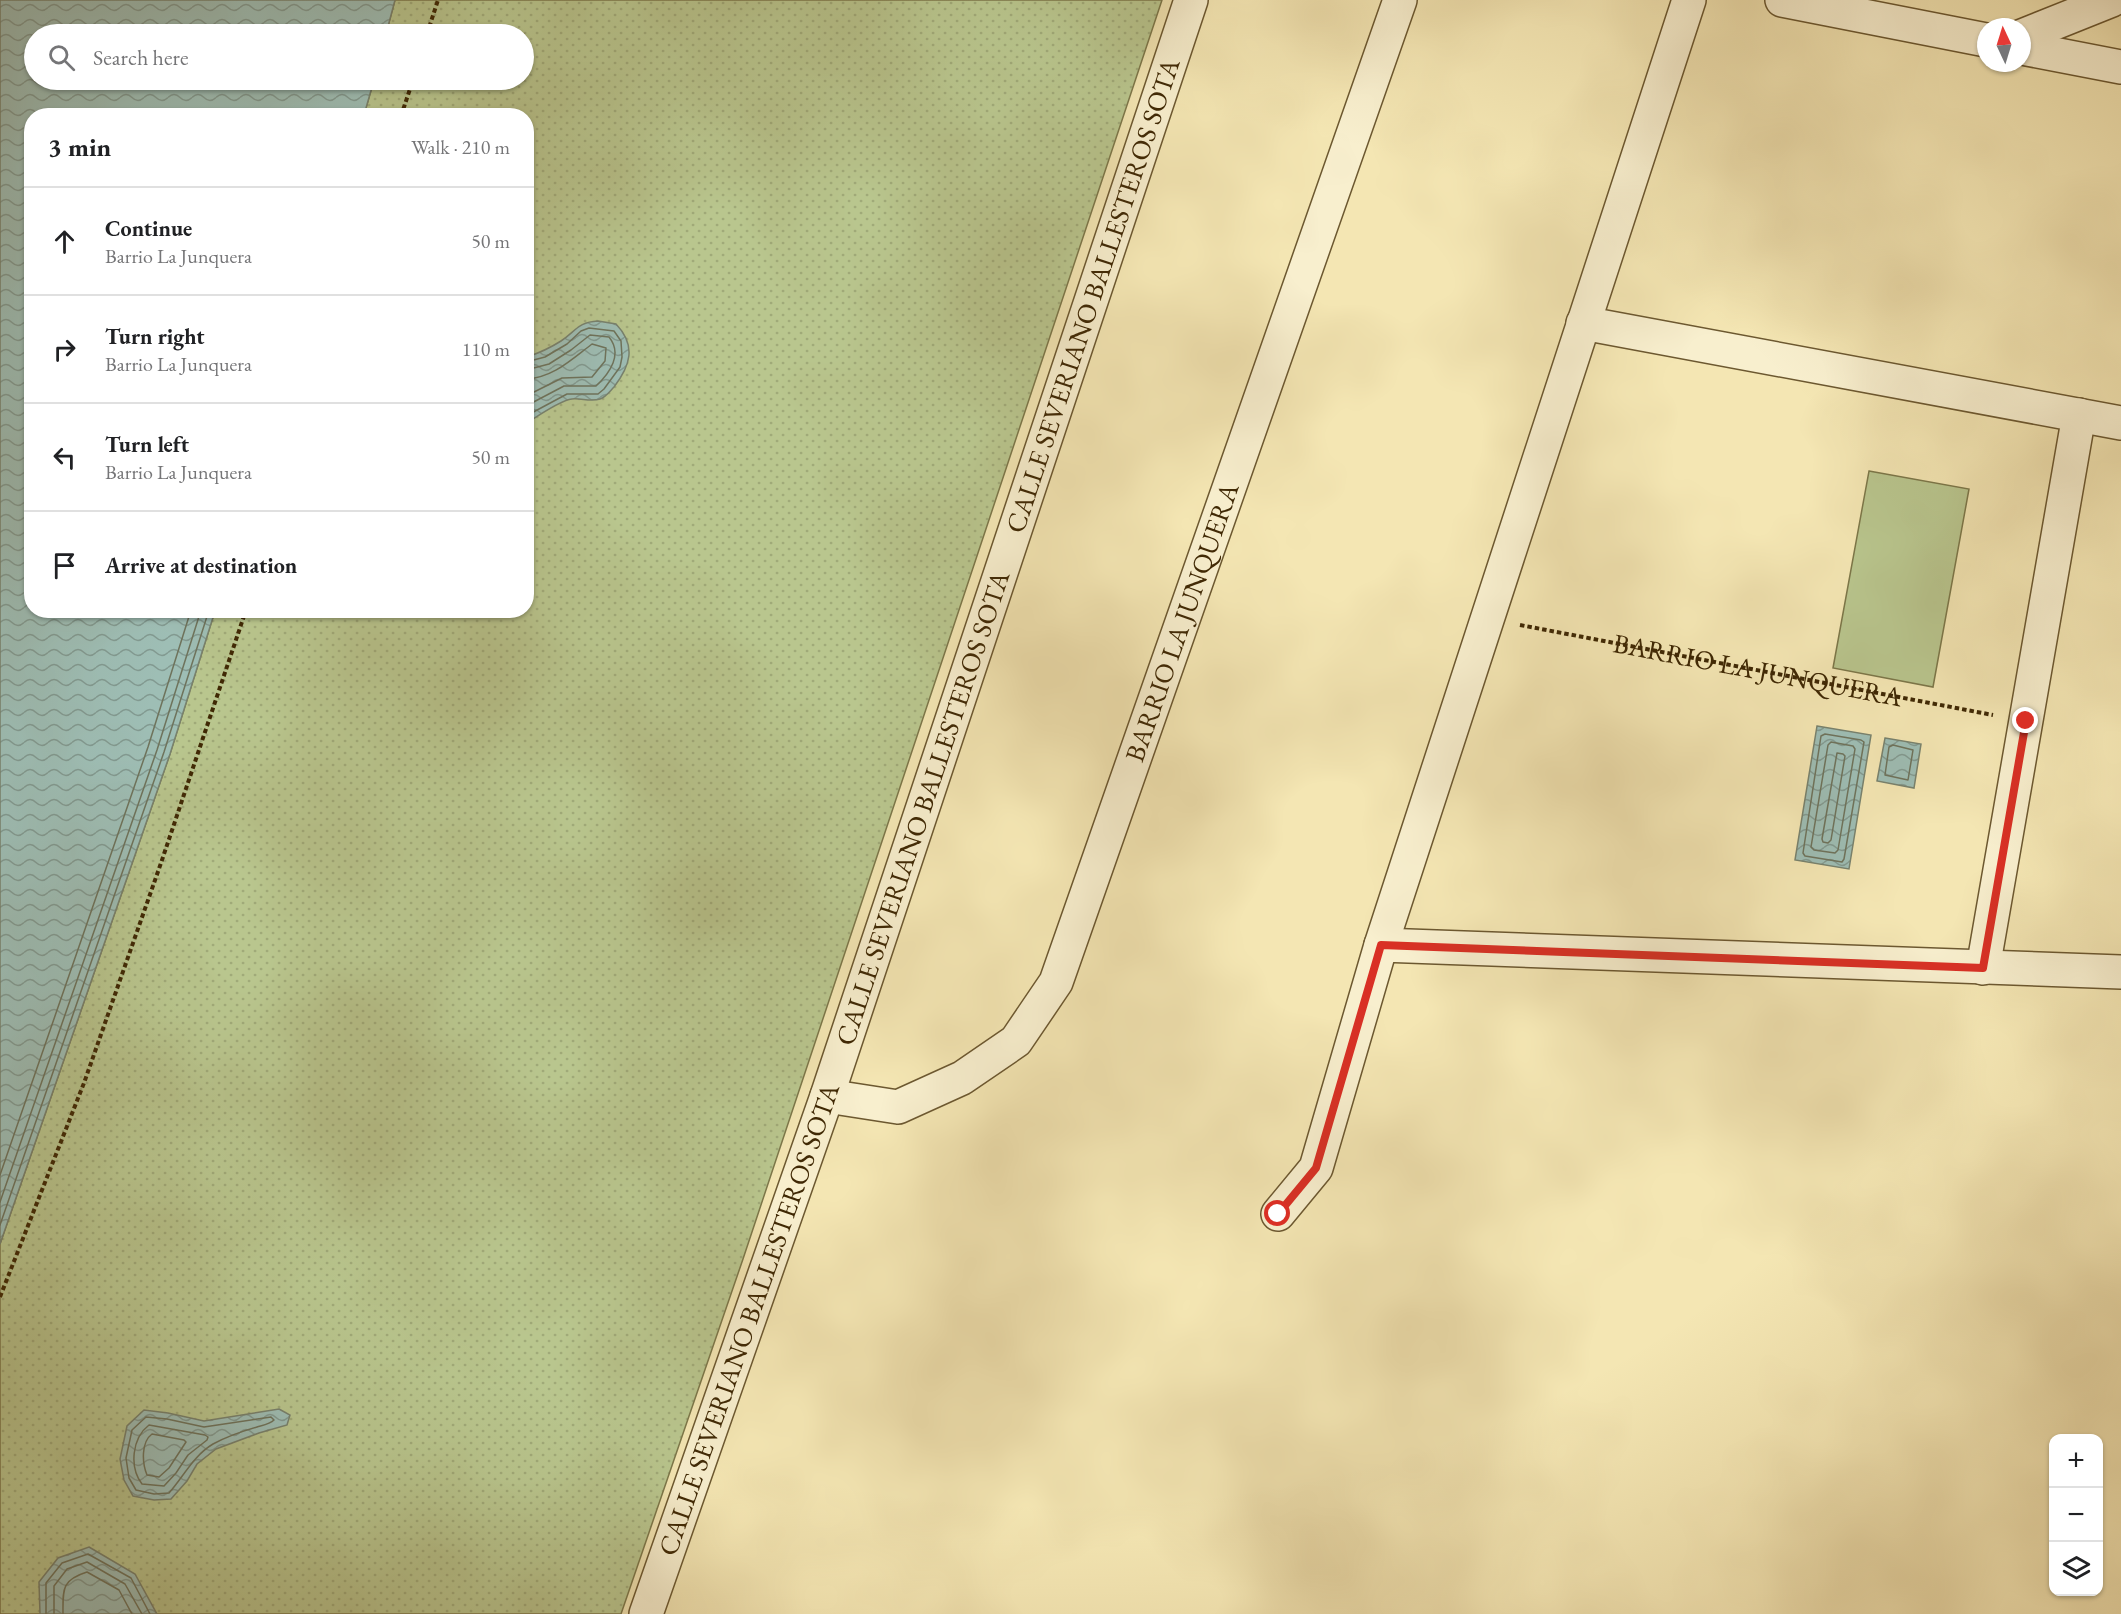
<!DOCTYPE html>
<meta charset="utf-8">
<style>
body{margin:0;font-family:"EB Garamond",serif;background:#f2f2f2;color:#202124}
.controls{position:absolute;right:18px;bottom:18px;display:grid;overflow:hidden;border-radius:12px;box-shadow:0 2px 4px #0004}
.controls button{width:54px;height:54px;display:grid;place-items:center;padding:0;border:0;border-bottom:2px solid #e0e0e0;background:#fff;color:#202124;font:30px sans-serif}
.compass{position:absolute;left:1977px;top:18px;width:54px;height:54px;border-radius:50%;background:#fff;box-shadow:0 2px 4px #0004;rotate:356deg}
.stop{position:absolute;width:18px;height:18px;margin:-14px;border:4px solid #d93025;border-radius:50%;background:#fff}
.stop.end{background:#d93025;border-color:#fff;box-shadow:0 2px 6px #0008}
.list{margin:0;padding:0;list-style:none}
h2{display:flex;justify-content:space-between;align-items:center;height:78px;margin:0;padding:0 24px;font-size:26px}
h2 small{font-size:20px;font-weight:400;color:#757577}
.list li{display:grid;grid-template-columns:39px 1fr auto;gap:18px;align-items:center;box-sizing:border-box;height:108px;padding:0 24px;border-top:2px solid #e0e0e0}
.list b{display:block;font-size:22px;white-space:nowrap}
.list p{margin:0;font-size:20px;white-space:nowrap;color:#757577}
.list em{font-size:20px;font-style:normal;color:#757577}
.icon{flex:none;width:33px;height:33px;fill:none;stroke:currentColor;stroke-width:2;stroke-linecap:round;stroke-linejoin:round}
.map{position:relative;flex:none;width:2121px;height:1614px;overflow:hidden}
.search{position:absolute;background:#fff;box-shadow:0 2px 4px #0004;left:24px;top:24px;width:510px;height:66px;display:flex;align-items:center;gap:15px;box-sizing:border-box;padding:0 21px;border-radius:33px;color:#757577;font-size:22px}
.panel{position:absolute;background:#fff;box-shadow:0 2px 4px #0004;left:24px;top:108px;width:510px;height:510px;border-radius:24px}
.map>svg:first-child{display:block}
.green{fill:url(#green-dots);stroke:#7c7749;stroke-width:1.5}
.pitch{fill:#b9c68e;stroke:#7c7749;stroke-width:1.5}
.water{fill:url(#water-waves);stroke:#78826e;stroke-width:1.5}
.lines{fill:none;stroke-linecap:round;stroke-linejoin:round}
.shore{stroke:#6e735c;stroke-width:1.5}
.minor-casing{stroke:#6c5830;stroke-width:36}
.path{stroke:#3f2804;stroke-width:4;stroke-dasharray:4.5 3;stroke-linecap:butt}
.minor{stroke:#f8efce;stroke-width:33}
.route{stroke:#d93025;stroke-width:8}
.labels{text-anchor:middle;stroke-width:4.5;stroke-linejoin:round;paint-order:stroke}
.street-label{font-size:27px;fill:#3f2804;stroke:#f8efce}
</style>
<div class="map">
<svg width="2121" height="1614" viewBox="0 0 2121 1614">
<defs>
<pattern id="green-dots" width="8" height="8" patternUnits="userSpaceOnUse" patternTransform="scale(1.5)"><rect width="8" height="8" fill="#b9c68e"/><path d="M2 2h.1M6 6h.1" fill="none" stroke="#a0aa79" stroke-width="1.8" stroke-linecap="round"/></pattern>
<pattern id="water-waves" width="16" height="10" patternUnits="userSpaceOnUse" patternTransform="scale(1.5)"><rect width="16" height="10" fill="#9ebeb5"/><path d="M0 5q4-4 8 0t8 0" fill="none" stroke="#829a91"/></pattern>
</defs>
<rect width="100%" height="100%" fill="#f4e6b3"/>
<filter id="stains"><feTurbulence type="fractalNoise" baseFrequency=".00333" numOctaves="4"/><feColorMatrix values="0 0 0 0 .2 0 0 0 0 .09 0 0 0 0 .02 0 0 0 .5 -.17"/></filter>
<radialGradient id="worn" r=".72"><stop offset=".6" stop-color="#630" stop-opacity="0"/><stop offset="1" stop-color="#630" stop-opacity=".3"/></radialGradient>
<!-- green -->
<path class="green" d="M395,0H1162L743,1259L621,1614H0V1244L170,754L215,611L526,610V116L364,115L374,80H524V34H386Z"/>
<!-- pitch -->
<path class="pitch" d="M1869,471L1969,489L1933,687L1833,668Z"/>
<!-- water -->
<path class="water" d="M0,0H395L386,34H34V80H374L364,115L32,116V610L215,611L170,754L0,1244Z
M598,321L616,324C637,346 630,366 614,387C610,391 606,397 600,399C591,402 581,398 572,399C561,400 536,417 527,423V357C539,353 550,348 561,341C576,331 578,322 598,321Z
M1817,726L1871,735L1849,869L1795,860Z
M1885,738L1921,744L1914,788L1877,781Z
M279,1409L290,1415L287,1425L259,1433L216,1449L197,1464L187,1481L171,1499L154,1500L133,1496L124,1480L120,1459L127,1426L144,1410L168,1413L204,1421Z
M89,1547L135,1574L157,1614H40L39,1582L58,1558Z"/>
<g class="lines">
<!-- shore -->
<path class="shore" d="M526,362L545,357L567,344L581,331L589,328L614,331L621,341L622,357L620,367L604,389L598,394H567L526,416
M526,370L549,364L571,350L590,335L609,337C623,354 610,373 596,386H564L526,406
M526,379C553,378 572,359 592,344L606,348L605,361L592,377L562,378L526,396
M1825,734L1861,740L1864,742L1844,859L1842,862L1805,856L1803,853L1821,736Z
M1831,742L1853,746L1855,749L1838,850L1835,853L1814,850L1811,847L1828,745Z
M1893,745L1913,750L1908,780L1885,775L1889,747Z
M1837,753L1843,754L1845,756L1831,840L1828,843L1823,842L1822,839Z
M0,1175L148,747L191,610
M0,1202L157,750L201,610
M0,1225L164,752L209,610
M146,1417L167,1419L204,1427L271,1417L274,1420C270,1424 264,1425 257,1427C243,1431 226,1437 213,1444C193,1456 184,1476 169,1493L154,1494L136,1490L129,1478L126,1458L132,1430Z
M149,1425L205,1435L208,1437L207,1440L188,1455L176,1473L164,1486L142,1484C129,1467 132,1438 149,1425Z
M152,1434L184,1440L186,1442L169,1468L159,1477L147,1475C142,1463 141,1442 152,1434Z
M46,1614V1583L62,1563L88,1554L131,1578L150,1614
M54,1614V1586L67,1569L87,1562L125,1584L142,1614
M63,1614C63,1590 61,1580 87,1572L119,1590L132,1614"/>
<defs>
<g id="minor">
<path d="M1782,0L1986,40"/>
<path d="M2022,36L2112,0"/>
<path d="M2022,48L2121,67"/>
<path d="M1583,323L2121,423"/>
<path d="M1381,945L2121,972"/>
<path d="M1983,968L2079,415"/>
<path id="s2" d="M827,1096L898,1107L962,1078L1016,1041L1056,982L1400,0"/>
<path d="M1278,1214L1316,1168L1381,945L1689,0"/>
<path id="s3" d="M646,1614L827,1096L1191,0"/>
</g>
</defs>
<!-- minor casing -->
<use href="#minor" class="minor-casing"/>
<!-- path -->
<g class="path">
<path d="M427,34L438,0"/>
<path d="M401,116L413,80"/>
<path id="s1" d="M1520,625L1993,715"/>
<path d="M0,1297L84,1083L161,863L246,610"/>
</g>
<!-- minor -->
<use href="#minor" class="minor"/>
</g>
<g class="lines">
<!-- route -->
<path class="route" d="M1278,1214L1316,1168L1381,945L1983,968L2026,721"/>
</g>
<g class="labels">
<!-- street labels -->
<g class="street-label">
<text dy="9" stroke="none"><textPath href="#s3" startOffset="1392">CALLE SEVERIANO BALLESTEROS SOTA</textPath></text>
<text dy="9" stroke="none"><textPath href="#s2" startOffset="660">BARRIO LA JUNQUERA</textPath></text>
<text dy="9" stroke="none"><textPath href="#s1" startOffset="242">BARRIO LA JUNQUERA</textPath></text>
<text dy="9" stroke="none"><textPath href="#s3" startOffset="852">CALLE SEVERIANO BALLESTEROS SOTA</textPath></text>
<text dy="9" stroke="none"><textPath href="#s3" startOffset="312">CALLE SEVERIANO BALLESTEROS SOTA</textPath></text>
</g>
</g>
<rect width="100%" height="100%" filter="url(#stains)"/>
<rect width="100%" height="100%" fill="url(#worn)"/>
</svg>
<div class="controls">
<button>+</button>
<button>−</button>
<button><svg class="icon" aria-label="layers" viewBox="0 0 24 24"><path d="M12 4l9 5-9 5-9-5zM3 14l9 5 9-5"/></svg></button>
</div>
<svg class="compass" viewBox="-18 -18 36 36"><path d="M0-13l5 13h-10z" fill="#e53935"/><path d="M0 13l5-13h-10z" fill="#757577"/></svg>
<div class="stop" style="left:1278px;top:1214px"></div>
<div class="stop end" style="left:2026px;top:721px"></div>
<div class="search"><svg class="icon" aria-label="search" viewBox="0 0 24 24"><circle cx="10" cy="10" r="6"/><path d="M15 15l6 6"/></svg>Search here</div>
<section class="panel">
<h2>3 min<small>Walk · 210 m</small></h2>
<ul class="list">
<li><svg class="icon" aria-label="ahead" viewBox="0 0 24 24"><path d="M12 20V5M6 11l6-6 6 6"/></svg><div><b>Continue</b><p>Barrio La Junquera</p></div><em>50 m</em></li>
<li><svg class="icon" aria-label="right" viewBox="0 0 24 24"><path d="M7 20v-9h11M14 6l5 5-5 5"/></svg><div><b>Turn right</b><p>Barrio La Junquera</p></div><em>110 m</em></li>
<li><svg class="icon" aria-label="left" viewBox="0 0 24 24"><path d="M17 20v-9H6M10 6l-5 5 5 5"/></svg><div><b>Turn left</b><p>Barrio La Junquera</p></div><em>50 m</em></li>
<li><svg class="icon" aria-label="arrive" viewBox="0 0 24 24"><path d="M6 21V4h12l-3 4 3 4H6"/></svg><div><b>Arrive at destination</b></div></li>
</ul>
</section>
</div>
